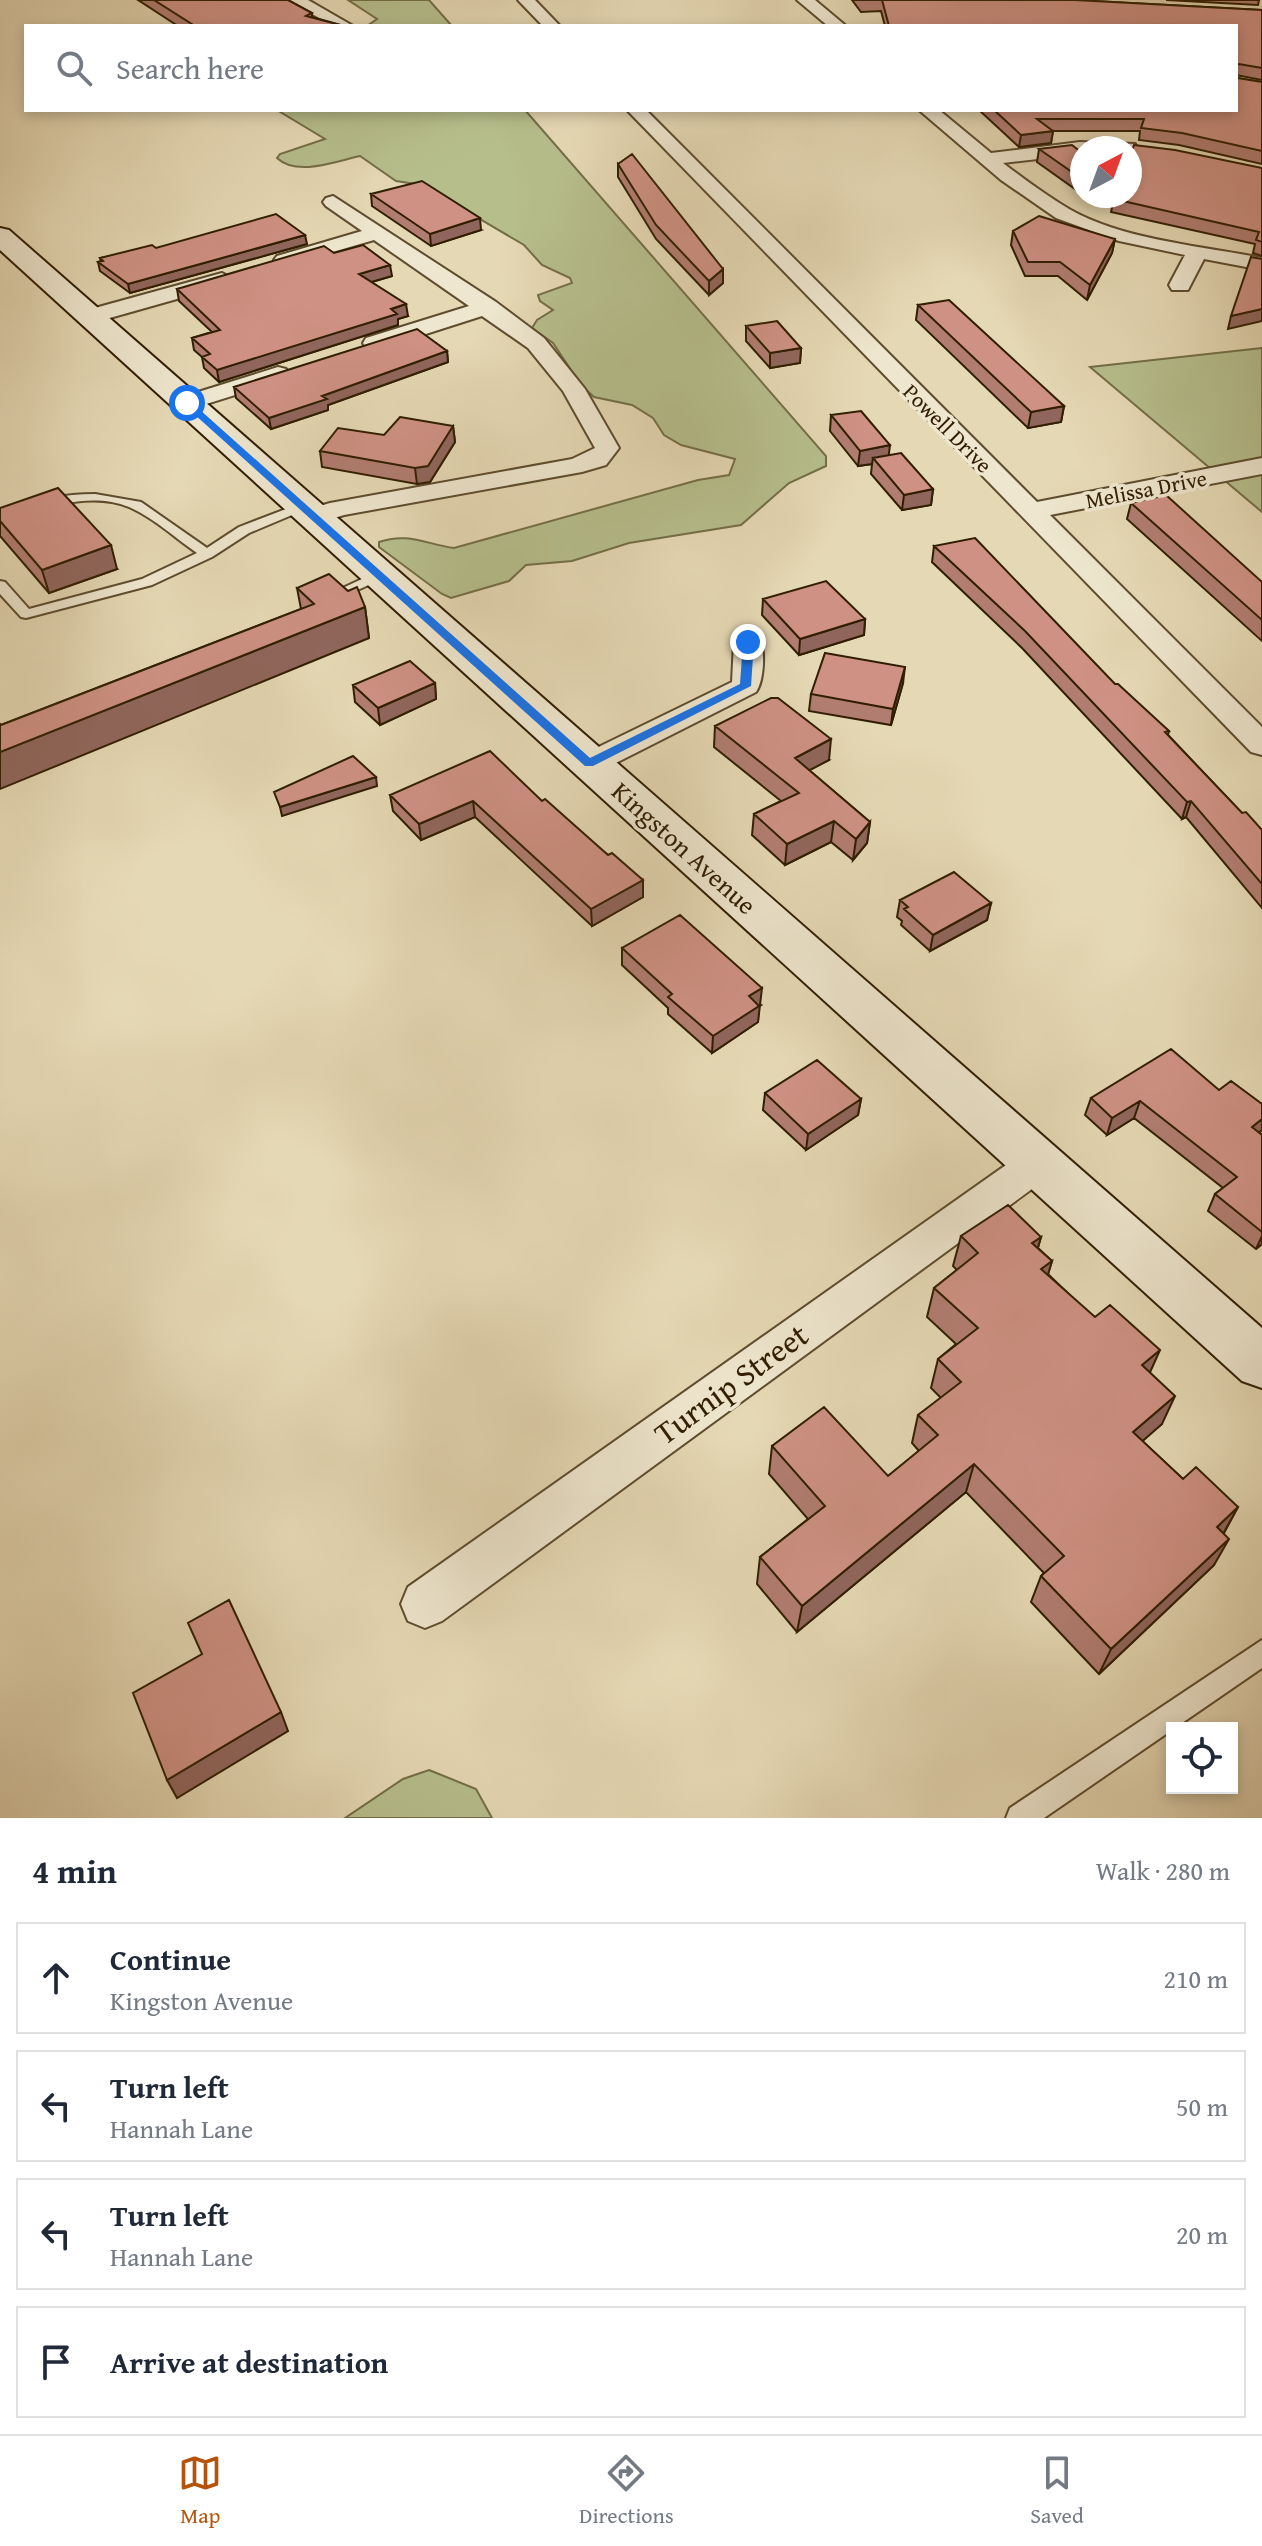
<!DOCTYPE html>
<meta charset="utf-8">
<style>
body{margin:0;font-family:"Gentium Book Plus",serif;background:#f2f2f3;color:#1f2937}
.controls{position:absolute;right:24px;bottom:24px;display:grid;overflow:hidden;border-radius:0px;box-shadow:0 4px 12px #0003}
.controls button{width:72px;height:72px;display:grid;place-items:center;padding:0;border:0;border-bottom:2px solid #e0e1e3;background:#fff;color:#1f2937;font:40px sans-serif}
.compass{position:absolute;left:1070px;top:136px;width:72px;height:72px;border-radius:50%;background:#fff;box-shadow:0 4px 12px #0003;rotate:41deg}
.stop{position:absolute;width:24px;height:24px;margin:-18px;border:6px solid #1a73e8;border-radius:50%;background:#fff}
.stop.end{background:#1a73e8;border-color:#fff;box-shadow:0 2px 8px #0008}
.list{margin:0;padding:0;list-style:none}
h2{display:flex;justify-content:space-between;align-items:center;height:104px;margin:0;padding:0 32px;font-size:34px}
h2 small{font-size:26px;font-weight:400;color:#747a83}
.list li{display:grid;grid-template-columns:52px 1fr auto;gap:24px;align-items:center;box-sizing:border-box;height:112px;margin:0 16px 16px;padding:0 16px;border:2px solid #e0e1e3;border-radius:0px}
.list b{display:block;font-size:30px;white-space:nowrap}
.list p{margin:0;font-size:26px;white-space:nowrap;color:#747a83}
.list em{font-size:26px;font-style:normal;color:#747a83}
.icon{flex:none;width:44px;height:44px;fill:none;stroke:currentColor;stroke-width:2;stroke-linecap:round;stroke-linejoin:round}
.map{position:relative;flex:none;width:1262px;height:1818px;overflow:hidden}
.search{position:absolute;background:#fff;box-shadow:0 4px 12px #0003;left:24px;right:24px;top:24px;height:88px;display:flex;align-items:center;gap:20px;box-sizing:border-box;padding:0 28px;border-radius:0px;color:#747a83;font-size:30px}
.sheet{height:616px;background:#fff}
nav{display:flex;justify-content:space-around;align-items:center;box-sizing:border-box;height:112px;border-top:2px solid #e0e1e3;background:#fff;font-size:22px;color:#747a83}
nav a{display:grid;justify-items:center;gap:4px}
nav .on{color:#b45309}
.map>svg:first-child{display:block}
.green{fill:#b6be8c;stroke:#746e47;stroke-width:2}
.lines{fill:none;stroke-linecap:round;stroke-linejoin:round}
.lane-casing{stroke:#5e4c2e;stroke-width:4}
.street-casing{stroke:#5e4c2e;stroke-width:4}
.secondary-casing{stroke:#311e02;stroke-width:4}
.lane{fill:#eee6ce;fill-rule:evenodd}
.street{fill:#eee6ce;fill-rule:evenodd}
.secondary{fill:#eee6ce;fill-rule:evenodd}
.wall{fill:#b17d71;stroke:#311e02;stroke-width:2}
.shaded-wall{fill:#90665c;stroke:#311e02;stroke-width:2}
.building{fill:#ce9183;stroke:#311e02;stroke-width:2}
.route{fill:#1a73e8}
.labels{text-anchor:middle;stroke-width:7;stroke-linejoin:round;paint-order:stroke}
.far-street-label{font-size:22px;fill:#311e02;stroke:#eee6ce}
.street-label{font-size:26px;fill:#311e02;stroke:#eee6ce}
.near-street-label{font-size:32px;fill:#311e02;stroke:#eee6ce}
</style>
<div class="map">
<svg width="1262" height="1818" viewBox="0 0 1262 1818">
<rect width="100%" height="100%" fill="#e5d8b4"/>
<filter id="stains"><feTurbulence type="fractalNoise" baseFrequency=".0025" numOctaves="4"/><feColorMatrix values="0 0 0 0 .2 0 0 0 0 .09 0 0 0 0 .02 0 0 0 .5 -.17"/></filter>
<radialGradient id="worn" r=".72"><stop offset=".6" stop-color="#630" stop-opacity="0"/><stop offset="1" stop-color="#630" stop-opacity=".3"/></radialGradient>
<!-- green -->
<path class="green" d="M348,0H429L452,26H367L377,19Z
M277,110H525L826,456V466L789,483L741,525L629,543L572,561L526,565L509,581L451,598L442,594L379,547V542C407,532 426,544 454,548L698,480L729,475L735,459L681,445L664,435L653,418L632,405L594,397L581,385L553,343L532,328L537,320L553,310L540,301L538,295L572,283L570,278L542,265L524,245L422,185L396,181L360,156C337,161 297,177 277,158L280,154L325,139Z
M1262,348V512L1090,367Z
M429,1770L476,1789L492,1818H345L403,1779Z"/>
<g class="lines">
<defs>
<path id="lane" d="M95,494L141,502L207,548L239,527L299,504H309L311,507L249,533L212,557L152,585L26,618L21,617L0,594V581L5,582L29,609L142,579L197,553C175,538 154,518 129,507C88,490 40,510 0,521V512C31,501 62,494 95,494Z
M379,571L386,575L384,578L329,603L324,604L317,600Z
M1262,1640V1668L1044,1818H1006L1010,1808Z"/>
<path id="street" d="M288,0H308L353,26H333Z
M518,0H535L560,26H543Z
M797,0H815L846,26H828Z
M627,110H646L1037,502L1262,458V474L1050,515L1262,727V755L1251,752Z
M919,110H939L991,153L1080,142L1135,144L1137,148L1130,153V148H1082V154L1003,163C1024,179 1047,196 1069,209C1123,240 1202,246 1262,258V270L1204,259L1188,290H1172L1169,285L1185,255L1119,241L1056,218L1001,180Z
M333,196L496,302L544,338L585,389L619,448L606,465L582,472L344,515L315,524L306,522L302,516L306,510L330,503L572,459L595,448L563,391L528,348L482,316L382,348H366L363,343L366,338L469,306L374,240L284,266L277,264L274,260L277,256L362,231L326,206L323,202L326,198Z
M222,273L233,279L230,284L92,323L81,316L84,311Z
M278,367L286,369L290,374L286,379L187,410L179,408L175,403L179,398Z
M748,633L758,636C766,647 764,681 756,692L600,771L589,774L578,771L573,764L578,757L732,682L734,642L738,636Z
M1037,1148L1051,1153L1057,1164L1051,1175L442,1621L425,1628L408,1621L401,1604L408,1587L1023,1153Z"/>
<path id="secondary" d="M0,228L9,230L1262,1328V1388L1242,1381L0,250Z"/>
</defs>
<!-- lane casing -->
<use href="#lane" class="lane-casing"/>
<!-- street casing -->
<use href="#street" class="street-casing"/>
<!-- secondary casing -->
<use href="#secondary" class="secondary-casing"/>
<!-- lane -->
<use href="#lane" class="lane"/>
<!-- street -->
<use href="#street" class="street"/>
<!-- secondary -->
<use href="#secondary" class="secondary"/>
</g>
<!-- wall -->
<path class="wall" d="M138,0H288L312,13V17L344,26H178Z
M852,0H1075L1262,10V80L1236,75L1237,78L1262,82V164L1179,145L1139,140L1140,131H1053L1051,143L1019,147L979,110H1236V26H885L881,11L861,12Z
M1166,0H1259L1258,5Z
M1039,149L1082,153V194L1037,162Z
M618,164L723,269V283L709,295L656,239L618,177Z
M1262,168V256L1253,253L1255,244L1111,212L1114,199Z
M371,194L481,230L431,246L372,206Z
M1086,196H1108L1101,206Z
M1013,231L1115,239L1112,253L1087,300L1058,276H1025L1011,245Z
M307,244L130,293L100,271L98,262L101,261L100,258L156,248Z
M392,276L372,282L408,316L398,319V325L219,382L204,368L202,357L194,350L192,338L212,332L179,301L177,289Z
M918,305L1064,406L1061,422L1028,428L916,320Z
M746,326L801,348L800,363L770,368L746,341Z
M447,351L448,362L328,405V410L271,429L236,398L234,387Z
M831,415L889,455L933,489L931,505L902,510L871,474L872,464L858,466L830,431Z
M453,426L455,442L430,482L417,484L322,467L320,451Z
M1131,503L1262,582V641L1127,519Z
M0,508L117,569L49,593L0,536Z
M934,546L1115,684L1169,731L1168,735L1242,813L1262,830V908L1186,817L1182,819L1022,648L932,562Z
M297,588L365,607L369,638L1,725L301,609Z
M763,599L865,619L864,635L799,655L762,615Z
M435,683L436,699L380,725L355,702L353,685Z
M903,683L891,725L809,711L811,694Z
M715,726L829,760L809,770L870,822L867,843L853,860L831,842L785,865L752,835L754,814L781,801L714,747Z
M390,795L542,801L608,855L643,880V897L592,926L475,817L421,840L393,811Z
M900,900L991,903L987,920L930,951L901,925L902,921L897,917Z
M622,948L761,1005L759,1006L758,1022L712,1053L668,1014V1008L622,965Z
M1219,1090L1262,1104V1130L1259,1132L1262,1135V1244L1256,1249L1208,1211L1215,1194L1223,1188L1134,1118L1107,1135L1085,1115L1091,1098Z
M765,1093L861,1099L858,1115L806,1150L763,1110Z
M961,1236L1041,1237L1038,1248L1052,1261L1048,1274L1150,1373L1162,1424L1142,1441L1183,1479L1238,1507L1224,1533L1214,1565L1099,1674L1031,1602L1041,1576L1044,1573L966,1492L797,1632L757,1584L760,1557L808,1519L769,1474L772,1446L888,1476L919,1451L912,1443L918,1415L941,1398L931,1388L938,1359L956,1344L927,1317L934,1288L957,1270L953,1266Z"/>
<!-- shaded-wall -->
<path class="shaded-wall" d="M1053,131L1051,143L1019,147L1021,135Z
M1103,196H1108L1101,206Z
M480,218L481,230L431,246L430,234Z
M305,235L307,244L130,293L128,284Z
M1115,239L1112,253L1087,300L1090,285Z
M390,265L392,276L361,285L359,274Z
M723,269V283L709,295V281Z
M406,304L408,316L398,319V325L219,382L217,370Z
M1262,309V321L1228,329L1231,316Z
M801,348L800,363L770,368V353Z
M447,351L448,362L328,405V410L271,429L269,418L322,396Z
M1064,406L1061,422L1028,428L1031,412Z
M453,426L455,442L430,482L417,484L415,468Z
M890,445L888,461L873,458L872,464L858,466L860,451Z
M933,489L931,505L902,510L904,495Z
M111,545L117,569L49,593L42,570Z
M365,607L369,638L0,789V752Z
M865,619L864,635L799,655L800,639Z
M905,667L903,683L891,725L893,709Z
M435,683L436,699L380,725L378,708Z
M831,739L829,760L793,779L795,758Z
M376,777L377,786L282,816L280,807Z
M473,801L475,817L421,840L419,824Z
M1191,801L1186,817L1182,819L1187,802Z
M834,821L831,842L785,865L787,844Z
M870,822L867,843L853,860L856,839Z
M643,880V897L592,926L591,909Z
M991,903L987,920L930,951L933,935Z
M762,988L758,1022L712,1053L713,1036L749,996Z
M861,1099L858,1115L806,1150L808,1134Z
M1140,1101L1134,1118L1107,1135L1112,1118Z
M1262,1119V1130L1245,1143L1252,1127Z
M1262,1236V1244L1256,1249Z
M1041,1237L1032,1267V1243Z
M1052,1261L1043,1291L1041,1269Z
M1160,1350L1147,1379L1142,1365Z
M1175,1396L1162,1424L1121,1460L1133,1432Z
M974,1464L966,1492L797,1632L802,1606Z
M1238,1507L1223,1534L1217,1527Z
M1229,1539L1214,1565L1099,1674L1111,1649Z
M281,1712L288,1731L177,1798L167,1780Z"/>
<!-- building -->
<path class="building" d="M154,0H288L312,13L306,16L344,26H195Z
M861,0H1075L1262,10V68L1239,64L1236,66V26H889L882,0Z
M1236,70L1237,78L1262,82V151L1182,133L1141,128L1144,119H1037L1053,131L1021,135L994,110H1236Z
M1072,145L1082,153V179L1039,149Z
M1134,145L1175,150L1262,168V242L1256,240L1259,232L1114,199L1115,196H1130V156Z
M632,154L723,269L709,281L656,225L618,164Z
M422,181L480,218L430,234L371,194Z
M276,214L305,235L128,284L98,262L103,261L100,258L152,245L156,248Z
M1039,216L1115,239L1090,285L1060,262H1028L1013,231Z
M363,245L390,265L359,274L406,304L391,309L397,314L217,370L202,357L210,354L192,338L220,330L177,289L324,246L334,253Z
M1251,257L1262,259V309L1231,316Z
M949,300L1064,406L1031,412L918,305Z
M777,321L801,348L770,353L746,326Z
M417,329L447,351L322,396L327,399L269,418L234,387Z
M861,411L890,445L860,451L831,415Z
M400,417L453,426L428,466L415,468L320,451L338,428L384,435Z
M901,453L933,489L904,495L873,458Z
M58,488L111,545L42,570L0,521V508Z
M1166,495L1262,582V620L1131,503Z
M975,538L1115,684H1118L1169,731L1165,732L1242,813L1246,812L1262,830V884L1191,801L1187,802L1025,631L934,546Z
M329,574L348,591L357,587L365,607L0,752V724L1,725L314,604L297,588Z
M826,581L865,619L800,639L763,599Z
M825,653L905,667L893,709L811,694Z
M410,661L435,683L378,708L353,685Z
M771,698H778L831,739L795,758L870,822L856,839L834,821L787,844L754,814L799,793L715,726Z
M490,751L542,801L545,799L608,855L612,853L643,880L591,909L473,801L419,824L390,795Z
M353,756L376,777L280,807L274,792Z
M954,872L991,903L933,935L904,909L908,907L900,900Z
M680,915L762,988L749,996L759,1006L713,1036L668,997L672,994L622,948Z
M1171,1049L1219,1090L1231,1081L1262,1104V1119L1252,1127L1262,1135V1232L1215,1194L1237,1177L1140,1101L1112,1118L1091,1098Z
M817,1060L861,1099L808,1134L765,1093Z
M1008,1205L1041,1237L1032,1243L1052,1261L1041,1269L1095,1317L1110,1305L1160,1350L1142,1365L1175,1396L1133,1432L1183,1479L1196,1467L1238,1507L1217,1527L1229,1539L1111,1649L1041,1576L1064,1556L974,1464L802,1606L760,1557L825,1506L772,1446L824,1407L888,1476L938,1435L918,1415L961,1382L938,1359L978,1328L934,1288L978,1253L961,1236Z
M229,1600L281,1712L167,1780L133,1693L202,1654L188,1623Z"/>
<!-- route -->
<path class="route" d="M184,401H190L590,758L740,684L743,642L748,639L754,642L751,686L593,766H585L184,405Z"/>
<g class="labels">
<!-- far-street labels -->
<g class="far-street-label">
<text transform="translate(948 428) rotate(45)" y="8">Powell Drive</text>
<text transform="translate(1146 489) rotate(-11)" y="8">Melissa Drive</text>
</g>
<!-- street labels -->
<g class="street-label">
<text transform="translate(684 848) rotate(42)" y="9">Kingston Avenue</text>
</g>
<!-- near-street labels -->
<g class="near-street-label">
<text transform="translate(731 1384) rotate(-36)" y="11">Turnip Street</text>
</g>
</g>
<rect width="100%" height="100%" filter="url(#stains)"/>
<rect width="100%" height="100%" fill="url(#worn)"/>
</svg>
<div class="controls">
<button><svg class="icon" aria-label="locate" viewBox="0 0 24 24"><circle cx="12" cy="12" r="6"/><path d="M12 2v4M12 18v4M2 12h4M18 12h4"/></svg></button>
</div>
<svg class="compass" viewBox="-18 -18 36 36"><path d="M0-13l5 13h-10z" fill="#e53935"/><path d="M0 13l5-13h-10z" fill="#747a83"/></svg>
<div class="stop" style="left:187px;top:403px"></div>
<div class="stop end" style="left:748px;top:642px"></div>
<div class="search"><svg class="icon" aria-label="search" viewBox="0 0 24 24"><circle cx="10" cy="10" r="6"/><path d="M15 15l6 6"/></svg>Search here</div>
</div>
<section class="sheet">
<h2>4 min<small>Walk · 280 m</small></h2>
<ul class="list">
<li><svg class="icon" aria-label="ahead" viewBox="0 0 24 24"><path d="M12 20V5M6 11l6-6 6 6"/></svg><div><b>Continue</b><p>Kingston Avenue</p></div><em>210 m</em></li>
<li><svg class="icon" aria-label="left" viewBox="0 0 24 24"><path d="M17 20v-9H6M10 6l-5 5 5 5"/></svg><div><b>Turn left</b><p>Hannah Lane</p></div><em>50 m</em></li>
<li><svg class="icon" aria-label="left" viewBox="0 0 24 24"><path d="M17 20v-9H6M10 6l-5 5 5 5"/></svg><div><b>Turn left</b><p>Hannah Lane</p></div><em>20 m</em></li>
<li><svg class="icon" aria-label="arrive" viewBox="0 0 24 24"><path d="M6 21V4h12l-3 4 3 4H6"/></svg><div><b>Arrive at destination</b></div></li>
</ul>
</section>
<nav>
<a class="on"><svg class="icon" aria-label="map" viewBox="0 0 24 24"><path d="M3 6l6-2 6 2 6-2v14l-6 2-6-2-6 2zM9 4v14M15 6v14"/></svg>Map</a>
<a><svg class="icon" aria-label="directions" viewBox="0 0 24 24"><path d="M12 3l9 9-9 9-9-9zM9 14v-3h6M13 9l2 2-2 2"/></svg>Directions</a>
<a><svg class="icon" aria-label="saved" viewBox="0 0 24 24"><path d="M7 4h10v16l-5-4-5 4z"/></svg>Saved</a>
</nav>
